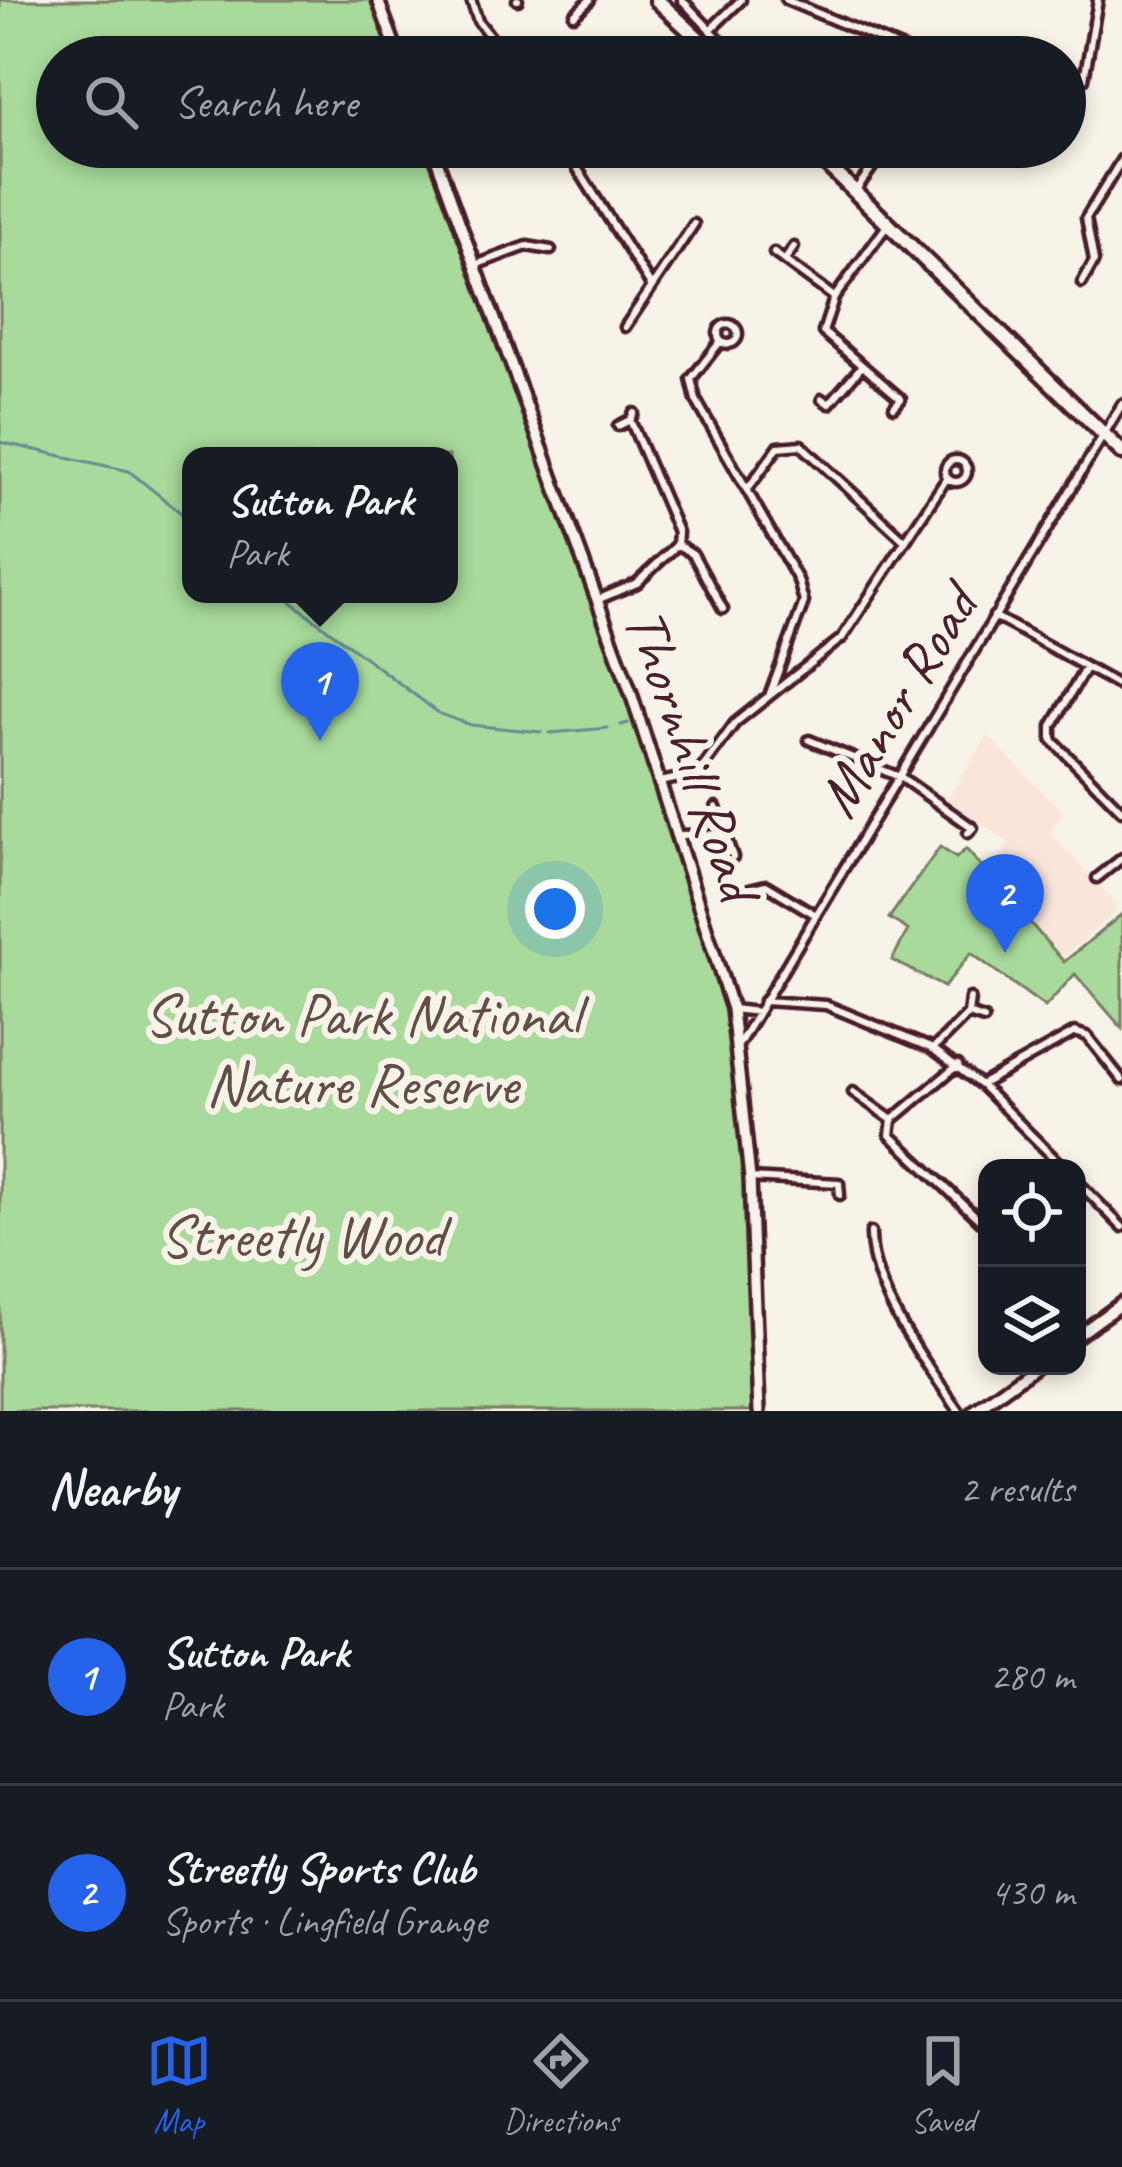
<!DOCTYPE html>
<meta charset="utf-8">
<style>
body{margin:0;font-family:Caveat,sans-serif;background:#242831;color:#f1f3f6}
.controls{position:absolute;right:36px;bottom:36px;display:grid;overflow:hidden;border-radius:24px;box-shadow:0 6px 18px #0003}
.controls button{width:108px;height:108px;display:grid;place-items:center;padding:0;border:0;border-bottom:3px solid #363941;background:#171b24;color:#f1f3f6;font:60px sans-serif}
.you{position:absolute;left:555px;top:909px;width:42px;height:42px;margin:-30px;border:9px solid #fff;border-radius:50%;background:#1a73e8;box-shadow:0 0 0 18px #1a73e833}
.badge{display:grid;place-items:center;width:78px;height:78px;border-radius:50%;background:#2563eb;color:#fff;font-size:39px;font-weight:700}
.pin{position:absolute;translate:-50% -99px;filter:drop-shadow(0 3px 6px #0008)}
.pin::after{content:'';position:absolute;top:63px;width:42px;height:36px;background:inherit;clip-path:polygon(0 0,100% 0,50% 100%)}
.popup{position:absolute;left:182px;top:447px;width:276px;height:156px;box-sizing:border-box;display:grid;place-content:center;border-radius:24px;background:#171b24;filter:drop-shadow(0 3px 9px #0005);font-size:39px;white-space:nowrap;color:#9ea1a6}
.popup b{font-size:45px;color:#f1f3f6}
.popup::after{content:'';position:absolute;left:50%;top:100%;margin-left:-24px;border:24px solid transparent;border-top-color:#171b24}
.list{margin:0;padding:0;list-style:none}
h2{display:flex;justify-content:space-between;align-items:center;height:156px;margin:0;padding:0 48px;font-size:51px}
h2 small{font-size:39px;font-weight:400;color:#9ea1a6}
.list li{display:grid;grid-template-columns:78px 1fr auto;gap:36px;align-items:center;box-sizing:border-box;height:216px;padding:0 48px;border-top:3px solid #363941}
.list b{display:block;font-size:45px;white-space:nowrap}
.list p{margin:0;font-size:39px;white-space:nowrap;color:#9ea1a6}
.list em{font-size:39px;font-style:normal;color:#9ea1a6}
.icon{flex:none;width:66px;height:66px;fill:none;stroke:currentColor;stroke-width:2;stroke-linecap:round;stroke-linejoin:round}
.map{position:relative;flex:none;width:1122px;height:1411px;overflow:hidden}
.search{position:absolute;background:#171b24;box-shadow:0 6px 18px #0003;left:36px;right:36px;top:36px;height:132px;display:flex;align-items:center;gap:30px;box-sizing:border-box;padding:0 42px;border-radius:66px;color:#9ea1a6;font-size:45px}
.sheet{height:588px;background:#171b24}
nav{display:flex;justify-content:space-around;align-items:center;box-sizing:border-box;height:168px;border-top:3px solid #363941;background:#171b24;font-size:33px;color:#9ea1a6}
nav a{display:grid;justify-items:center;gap:6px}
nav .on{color:#2563eb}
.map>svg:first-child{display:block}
.built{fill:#f9e5da}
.green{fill:#a8da9b;stroke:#797c63;stroke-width:3;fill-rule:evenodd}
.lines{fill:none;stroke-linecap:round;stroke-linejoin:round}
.stream{stroke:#6a8a92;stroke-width:3}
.street-casing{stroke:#4a1f2b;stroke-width:15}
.secondary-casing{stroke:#4a1f2b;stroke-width:18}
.highway-casing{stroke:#4a1f2b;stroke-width:21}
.street{stroke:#f7f3e8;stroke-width:6}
.secondary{stroke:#f7f3e8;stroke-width:9}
.highway{stroke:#f7f3e8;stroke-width:12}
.labels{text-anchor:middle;stroke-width:12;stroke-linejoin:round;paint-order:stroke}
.street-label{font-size:60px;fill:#4a1f2b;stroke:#f7f3e8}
.park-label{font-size:60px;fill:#624e47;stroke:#f7f3e8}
</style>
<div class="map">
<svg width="1122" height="1411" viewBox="0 0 1122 1411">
<rect width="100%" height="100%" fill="#f7f3e8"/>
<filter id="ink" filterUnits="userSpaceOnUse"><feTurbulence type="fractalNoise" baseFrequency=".00833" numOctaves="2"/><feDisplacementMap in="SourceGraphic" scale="24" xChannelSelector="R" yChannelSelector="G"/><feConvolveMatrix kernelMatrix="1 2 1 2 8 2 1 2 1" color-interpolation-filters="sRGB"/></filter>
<g filter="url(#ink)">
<!-- built -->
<path class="built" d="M988,736L1064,813L1048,832L1116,903L1113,914L1061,959L989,872L1010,844L947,800Z"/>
<!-- green -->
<path class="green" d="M0,0H370L392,57H57V147H427L626,693L723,987L744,1128L755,1411H0ZM191,456H449V594H191Z
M940,847L956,858L966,849L1064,962L1122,914V1028L1075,974L1045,1007L971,953L944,987L892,960L908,930L889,918Z"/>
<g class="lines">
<!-- stream -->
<path class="stream" d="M0,442L129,471L191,521
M281,594L440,714L471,725L541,732
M621,725L628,723
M550,733L608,728"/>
<defs>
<path id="street" d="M471,0L478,21L506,57
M517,0H518
M682,0L736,57
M786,0L922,57
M574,15L590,0
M710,30L741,0
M1065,93L1084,79L1098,0
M1065,117L1075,90
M564,147L650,284
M1001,147H1030
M855,191L887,147
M886,227L834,298L823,332L901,399L894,407
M774,253L834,297
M785,260L794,247
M475,265L527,246L551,250
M1082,283L1094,261L1086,218L1122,159
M718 334a10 10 0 1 1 20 0a10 10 0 1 1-20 0Z
M625,327L694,224
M720,342L691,379L696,400L798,580L804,602L769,696
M822,399L829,404L862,366
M618,426L630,420
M945 471a11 11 0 1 1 22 0a11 11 0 1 1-22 0Z
M747,490L778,447L801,445L905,541
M679,545L693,554L723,609
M597,600L637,583L677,545L678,532L630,420L634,413
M994,616L1122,687
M1086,667L1052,726V740L1122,811
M809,740L902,778L973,828L968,833
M660,782L698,774L735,723L842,638L947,478
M725,834L733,857
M679,835L725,834L716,807
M1097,878L1122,858
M749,889L766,885L816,915
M764,1001L826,1005L933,1049L981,1085L1064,1168
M732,1009L758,1012
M968,1014L970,998
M739,1044L1122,404
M933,1049L968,1014L984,1019
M958,1065L892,1120L890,1135L987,1227
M982,1084L1075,1032L1087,1036L1122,1080
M853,1092L892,1120
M750,1178L839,1183L840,1195
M1077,1181L1122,1227
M871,1232C869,1289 927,1365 959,1411"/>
<path id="secondary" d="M378,0L399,57
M432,147L630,690L732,1009L750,1178L759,1411
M1077,1336L1122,1303
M974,1411L1036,1366"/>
<path id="highway" d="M657,0L718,57
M809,147L1122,452"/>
</defs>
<!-- street casing -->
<use href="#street" class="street-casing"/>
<!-- secondary casing -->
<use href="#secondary" class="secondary-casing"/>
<!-- highway casing -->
<use href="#highway" class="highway-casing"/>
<!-- street -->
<use href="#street" class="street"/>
<!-- secondary -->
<use href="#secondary" class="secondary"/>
<!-- highway -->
<use href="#highway" class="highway"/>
</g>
</g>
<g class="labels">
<!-- street labels -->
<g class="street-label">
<text transform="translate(896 701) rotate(-59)" y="21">Manor Road</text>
<text transform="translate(693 753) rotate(71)" y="21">Thornhill Road</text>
</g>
<!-- park labels -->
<g class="park-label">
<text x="362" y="1035">Sutton Park National<tspan x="362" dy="69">Nature Reserve</tspan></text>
<text x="302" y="1256">Streetly Wood</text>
</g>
</g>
</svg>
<div class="controls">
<button><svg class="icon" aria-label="locate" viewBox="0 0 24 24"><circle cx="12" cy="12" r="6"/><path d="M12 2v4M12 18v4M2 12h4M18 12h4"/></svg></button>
<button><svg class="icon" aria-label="layers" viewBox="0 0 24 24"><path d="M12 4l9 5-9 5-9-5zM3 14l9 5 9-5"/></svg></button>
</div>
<div class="you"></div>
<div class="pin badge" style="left:320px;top:741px">1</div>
<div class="popup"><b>Sutton Park</b>Park</div>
<div class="pin badge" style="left:1005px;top:953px">2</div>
<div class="search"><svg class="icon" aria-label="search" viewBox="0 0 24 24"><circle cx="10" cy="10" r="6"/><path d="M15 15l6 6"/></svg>Search here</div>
</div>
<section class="sheet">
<h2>Nearby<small>2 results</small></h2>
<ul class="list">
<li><span class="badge">1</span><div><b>Sutton Park</b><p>Park</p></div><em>280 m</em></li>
<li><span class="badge">2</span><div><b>Streetly Sports Club</b><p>Sports · Lingfield Grange</p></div><em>430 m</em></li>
</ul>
</section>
<nav>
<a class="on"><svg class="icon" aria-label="map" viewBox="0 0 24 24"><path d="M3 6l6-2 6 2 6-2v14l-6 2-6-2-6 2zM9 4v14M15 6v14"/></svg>Map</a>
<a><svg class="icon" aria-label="directions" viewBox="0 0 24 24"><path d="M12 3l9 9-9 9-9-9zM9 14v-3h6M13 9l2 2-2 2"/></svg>Directions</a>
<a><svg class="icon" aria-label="saved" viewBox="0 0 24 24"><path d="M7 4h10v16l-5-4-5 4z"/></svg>Saved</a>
</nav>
